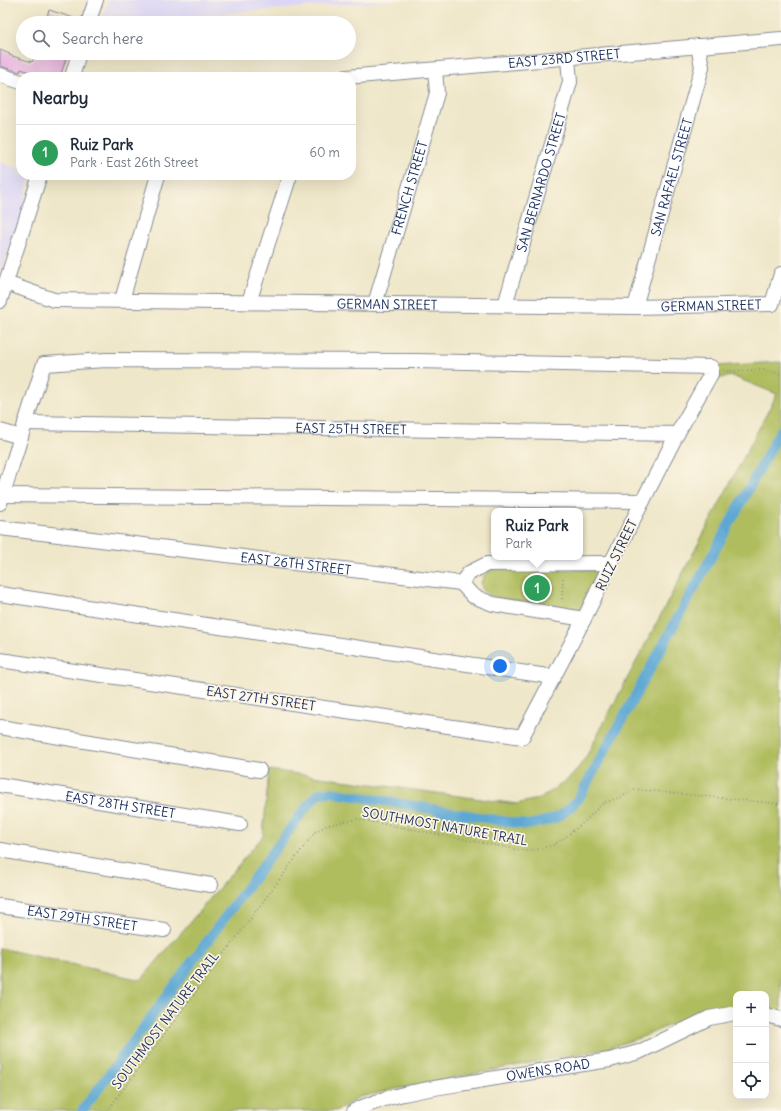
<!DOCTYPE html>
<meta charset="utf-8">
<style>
body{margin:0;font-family:Delius,sans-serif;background:#f6f6f7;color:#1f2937}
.controls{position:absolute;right:12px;bottom:12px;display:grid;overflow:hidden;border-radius:8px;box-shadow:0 4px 16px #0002}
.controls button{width:36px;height:36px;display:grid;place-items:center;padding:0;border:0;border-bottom:1px solid #e0e1e3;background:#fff;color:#1f2937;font:20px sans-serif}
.you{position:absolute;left:500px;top:666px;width:14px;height:14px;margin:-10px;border:3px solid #fff;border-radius:50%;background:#1a73e8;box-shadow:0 0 0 6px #1a73e833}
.badge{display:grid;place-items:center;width:26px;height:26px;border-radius:50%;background:#2563eb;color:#fff;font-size:13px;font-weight:700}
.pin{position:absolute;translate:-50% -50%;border:2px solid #fff;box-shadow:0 1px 4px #0006}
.popup{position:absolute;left:491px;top:508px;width:92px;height:52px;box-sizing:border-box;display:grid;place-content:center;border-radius:8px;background:#fff;filter:drop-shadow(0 1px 3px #0005);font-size:13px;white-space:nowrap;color:#747a83}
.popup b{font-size:15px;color:#1f2937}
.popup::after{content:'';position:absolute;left:50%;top:100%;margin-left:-8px;border:8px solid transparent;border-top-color:#fff}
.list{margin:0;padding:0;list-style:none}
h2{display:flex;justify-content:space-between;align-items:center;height:52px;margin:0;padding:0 16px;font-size:17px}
h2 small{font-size:13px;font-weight:400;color:#747a83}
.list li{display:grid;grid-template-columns:26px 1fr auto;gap:12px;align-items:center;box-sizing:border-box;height:56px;padding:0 16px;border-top:1px solid #e0e1e3}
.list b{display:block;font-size:15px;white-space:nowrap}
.list p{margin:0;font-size:13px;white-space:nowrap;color:#747a83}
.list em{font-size:13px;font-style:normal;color:#747a83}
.icon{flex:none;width:22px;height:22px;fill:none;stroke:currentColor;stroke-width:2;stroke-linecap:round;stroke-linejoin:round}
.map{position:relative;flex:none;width:781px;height:1111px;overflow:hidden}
.search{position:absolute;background:#fff;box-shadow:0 4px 16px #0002;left:16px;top:16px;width:340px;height:44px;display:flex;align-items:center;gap:10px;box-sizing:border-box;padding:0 14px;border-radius:22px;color:#747a83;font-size:15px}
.panel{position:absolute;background:#fff;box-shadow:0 4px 16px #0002;left:16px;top:72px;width:340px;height:108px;border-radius:16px}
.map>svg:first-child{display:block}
.built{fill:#dbd6f7}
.green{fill:#b0bd5f;stroke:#66765e}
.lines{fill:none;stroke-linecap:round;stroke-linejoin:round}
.canal{stroke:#5ba7d4;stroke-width:10}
.building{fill:#e6ace1}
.minor-casing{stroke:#858b94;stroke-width:16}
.path{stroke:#858b94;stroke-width:1.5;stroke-dasharray:1 3;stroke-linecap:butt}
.minor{stroke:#fff;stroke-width:14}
.labels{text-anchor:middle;stroke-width:3.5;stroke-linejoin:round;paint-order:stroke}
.street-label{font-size:13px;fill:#1b2f5e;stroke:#fcf5e5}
</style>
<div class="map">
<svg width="781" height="1111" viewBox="0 0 781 1111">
<rect width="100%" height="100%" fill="#fcf5e5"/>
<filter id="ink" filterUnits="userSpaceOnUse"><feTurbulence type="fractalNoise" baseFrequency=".025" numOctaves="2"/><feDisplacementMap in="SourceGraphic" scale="8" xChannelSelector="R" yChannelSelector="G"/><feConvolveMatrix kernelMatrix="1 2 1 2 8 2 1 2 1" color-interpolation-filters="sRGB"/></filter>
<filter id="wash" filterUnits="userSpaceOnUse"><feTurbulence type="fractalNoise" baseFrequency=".012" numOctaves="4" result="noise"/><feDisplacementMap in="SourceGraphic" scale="16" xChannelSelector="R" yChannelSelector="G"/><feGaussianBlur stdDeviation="0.9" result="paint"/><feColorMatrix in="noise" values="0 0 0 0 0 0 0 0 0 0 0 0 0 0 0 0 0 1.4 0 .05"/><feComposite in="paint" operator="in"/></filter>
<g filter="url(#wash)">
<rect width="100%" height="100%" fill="#efe7c9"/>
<!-- built -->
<path class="built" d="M108,0H397L101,23Z
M0,163L21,169V175H30L22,214L0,273Z"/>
<!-- green -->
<path class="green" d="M781,362V1015L766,1008V994H736V1006L699,1012L645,1036L605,1049L425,1083L359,1097L336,1111H0V948L141,980L263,836L269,770L517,804L541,798L556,788L572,776L586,757L777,394L732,376L715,379V366Z
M492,569L598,570L581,610L502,599C498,598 493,597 489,595C476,588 481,575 492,569Z"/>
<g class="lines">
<!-- canal -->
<path class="canal" d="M82,1111L304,810L319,793L331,792L527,825C554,820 561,819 579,798L781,430"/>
</g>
<g id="blocks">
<!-- building -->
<path class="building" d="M49,10L80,20V23H45Z
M0,50L10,54L9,55L32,62L36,53H68L60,77H45L21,69L20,72L0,66Z"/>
</g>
</g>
<g filter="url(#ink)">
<use href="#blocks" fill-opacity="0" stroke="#858b94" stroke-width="1"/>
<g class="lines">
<defs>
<g id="minor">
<path d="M88,23L96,0"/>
<path d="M0,75L21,82"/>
<path d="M72,77L79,53"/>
<path id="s1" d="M347,77L781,39"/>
<path id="s2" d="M6,283L54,300L635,307L772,304L781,274"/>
<path d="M122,300L158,175"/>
<path d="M0,301L40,175"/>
<path d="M249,302L290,175"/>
<path id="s3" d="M375,304L437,93L435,70"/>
<path id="s4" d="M505,305L570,82L568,59"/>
<path id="s5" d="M635,307L702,67L698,46"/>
<path id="s6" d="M25,423L677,434"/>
<path d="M0,431L21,437"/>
<path d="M3,495L643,501"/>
<path d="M0,503L44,364L106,360L415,361L711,367V374L677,434L611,563L584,619L522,737L0,660"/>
<path id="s7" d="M0,528L461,583L473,596L493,604L584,619"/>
<path d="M461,583L469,573L487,564L611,563"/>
<path d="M0,594L554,677"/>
<path d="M0,727L259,770"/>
<path id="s8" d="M0,785L240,824"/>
<path d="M0,850L211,885"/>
<path id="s9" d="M0,906L164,930"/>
<path d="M766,1015L781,1019"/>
<path id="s10" d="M354,1111C388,1094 429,1089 466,1083C514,1075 562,1067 610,1060L639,1052L709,1018L736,1013"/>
</g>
</defs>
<!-- minor casing -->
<use href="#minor" class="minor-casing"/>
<!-- path -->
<path class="path" d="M723,371L764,370L781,374
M521,579L524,575
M562,599L563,575
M107,1111L309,840L316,831L328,825L357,819L526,851L539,849L553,845L563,839L585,821L603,803L622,797L633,789L781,804"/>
<!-- minor -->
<use href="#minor" class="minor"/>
</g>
</g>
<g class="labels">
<!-- street labels -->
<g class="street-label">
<text dy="5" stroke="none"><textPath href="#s1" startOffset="218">EAST 23RD STREET</textPath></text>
<text dy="5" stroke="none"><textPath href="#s5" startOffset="135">SAN RAFAEL STREET</textPath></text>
<text dy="5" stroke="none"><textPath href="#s4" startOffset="128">SAN BERNARDO STREET</textPath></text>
<text dy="5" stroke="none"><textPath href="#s3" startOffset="121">FRENCH STREET</textPath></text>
<text dy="5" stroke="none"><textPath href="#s2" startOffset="384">GERMAN STREET</textPath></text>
<text dy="5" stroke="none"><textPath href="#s2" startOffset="708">GERMAN STREET</textPath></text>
<text dy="5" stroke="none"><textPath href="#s6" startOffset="326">EAST 25TH STREET</textPath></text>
<text transform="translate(616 555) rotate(-64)" y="5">RUIZ STREET</text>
<text dy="5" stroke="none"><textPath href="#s7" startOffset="298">EAST 26TH STREET</textPath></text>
<text transform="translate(261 698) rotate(8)" y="5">EAST 27TH STREET</text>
<text dy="5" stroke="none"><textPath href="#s8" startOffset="122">EAST 28TH STREET</textPath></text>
<text transform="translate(445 826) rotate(10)" y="5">SOUTHMOST NATURE TRAIL</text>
<text dy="5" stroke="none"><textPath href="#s9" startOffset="83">EAST 29TH STREET</textPath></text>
<text transform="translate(165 1020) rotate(-53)" y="5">SOUTHMOST NATURE TRAIL</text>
<text dy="5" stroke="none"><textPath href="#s10" startOffset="199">OWENS ROAD</textPath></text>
</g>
</g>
</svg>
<div class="controls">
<button>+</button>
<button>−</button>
<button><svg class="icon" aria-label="locate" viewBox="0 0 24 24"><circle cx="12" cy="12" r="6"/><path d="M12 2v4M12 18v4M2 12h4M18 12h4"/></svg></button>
</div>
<div class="you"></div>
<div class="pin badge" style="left:537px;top:588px;background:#2e9e5b">1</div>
<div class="popup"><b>Ruiz Park</b>Park</div>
<div class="search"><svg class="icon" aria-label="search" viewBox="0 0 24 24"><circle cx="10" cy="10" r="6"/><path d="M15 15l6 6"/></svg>Search here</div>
<section class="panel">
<h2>Nearby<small></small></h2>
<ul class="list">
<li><span class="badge" style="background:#2e9e5b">1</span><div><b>Ruiz Park</b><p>Park · East 26th Street</p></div><em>60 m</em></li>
</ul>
</section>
</div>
